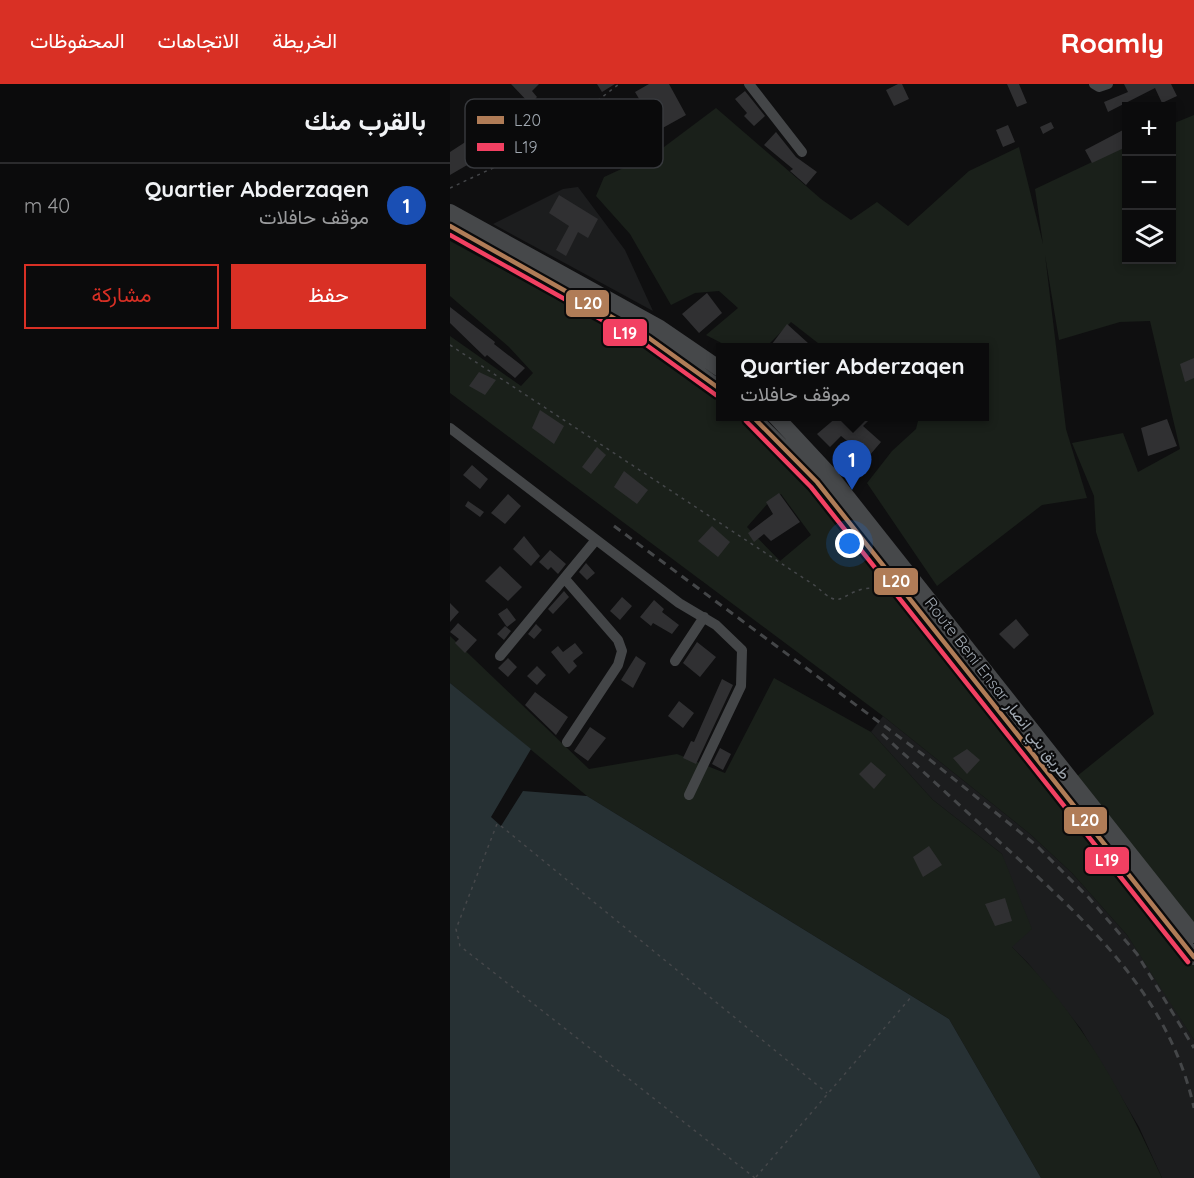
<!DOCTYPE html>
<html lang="ar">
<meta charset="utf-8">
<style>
body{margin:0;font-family:Quicksand,Vazirmatn,sans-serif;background:#141415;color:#f1f3f6;direction:rtl}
.controls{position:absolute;right:18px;top:18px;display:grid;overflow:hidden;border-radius:0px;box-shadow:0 3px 9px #0003}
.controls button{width:54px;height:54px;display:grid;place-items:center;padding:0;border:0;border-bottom:2px solid #2b2b2d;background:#0b0b0c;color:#f1f3f6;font:30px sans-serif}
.you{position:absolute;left:400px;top:460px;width:21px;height:21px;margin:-15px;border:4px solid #fff;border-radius:50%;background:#1a73e8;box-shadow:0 0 0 9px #1a73e833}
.badge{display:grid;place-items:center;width:39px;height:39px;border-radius:50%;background:#d93025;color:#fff;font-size:20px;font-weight:700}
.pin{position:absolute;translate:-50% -50px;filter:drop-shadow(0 2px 3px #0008)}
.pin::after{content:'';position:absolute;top:32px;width:21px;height:18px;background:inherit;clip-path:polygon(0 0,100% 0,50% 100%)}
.popup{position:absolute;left:266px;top:259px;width:273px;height:78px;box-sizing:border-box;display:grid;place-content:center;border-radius:0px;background:#0b0b0c;filter:drop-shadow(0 2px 4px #0005);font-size:20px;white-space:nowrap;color:#9a9b9d}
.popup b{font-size:22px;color:#f1f3f6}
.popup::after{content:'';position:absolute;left:50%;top:100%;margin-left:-12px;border:12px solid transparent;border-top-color:#0b0b0c}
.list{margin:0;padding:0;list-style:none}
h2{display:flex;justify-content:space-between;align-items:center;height:78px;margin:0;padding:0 24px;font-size:26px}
h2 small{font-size:20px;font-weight:400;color:#9a9b9d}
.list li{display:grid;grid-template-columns:39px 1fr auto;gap:18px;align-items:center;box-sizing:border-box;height:84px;padding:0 24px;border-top:2px solid #2b2b2d}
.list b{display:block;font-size:22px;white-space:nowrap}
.list p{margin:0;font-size:20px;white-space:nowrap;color:#9a9b9d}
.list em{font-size:20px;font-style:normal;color:#9a9b9d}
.actions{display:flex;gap:12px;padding:18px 24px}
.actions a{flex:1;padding:14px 0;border:2px solid #d93025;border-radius:0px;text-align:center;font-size:21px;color:#d93025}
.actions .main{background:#d93025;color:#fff}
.icon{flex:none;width:33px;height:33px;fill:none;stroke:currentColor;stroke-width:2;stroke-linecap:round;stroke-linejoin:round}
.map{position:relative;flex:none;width:744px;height:1094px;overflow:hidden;direction:ltr}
header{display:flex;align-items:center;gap:36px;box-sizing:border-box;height:84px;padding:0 30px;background:#d93025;color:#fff}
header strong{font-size:28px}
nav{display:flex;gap:33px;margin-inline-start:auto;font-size:21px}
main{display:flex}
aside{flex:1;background:#0b0b0c}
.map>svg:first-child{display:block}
.built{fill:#1c1d1e}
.green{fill:#1a201a;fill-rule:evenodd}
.water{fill:#273134}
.building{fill:#303032}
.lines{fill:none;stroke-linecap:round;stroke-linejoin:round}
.path{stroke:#45474a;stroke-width:1.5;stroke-dasharray:3 4.5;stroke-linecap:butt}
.minor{stroke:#444648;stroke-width:10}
.highway{stroke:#46484a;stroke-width:16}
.rail{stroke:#444648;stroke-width:3;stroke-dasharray:8 6;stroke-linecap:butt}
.bus-1-casing{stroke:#0a0a0b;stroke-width:9}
.bus-2-casing{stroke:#0a0a0b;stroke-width:9}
.bus-1{stroke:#b07c57;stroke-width:4.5}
.bus-2{stroke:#f24062;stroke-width:4.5}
.labels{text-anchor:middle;stroke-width:4.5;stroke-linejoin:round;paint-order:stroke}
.street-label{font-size:16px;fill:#a0a8b1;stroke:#0a0a0b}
.key{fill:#0a0a0b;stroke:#37393d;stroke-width:1.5}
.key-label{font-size:16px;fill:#a0a8b1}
.line-badge{stroke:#0a0a0b;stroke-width:2}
.badge-label{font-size:16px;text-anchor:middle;font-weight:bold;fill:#fff}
</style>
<header>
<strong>Roamly</strong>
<nav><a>الخريطة</a><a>الاتجاهات</a><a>المحفوظات</a></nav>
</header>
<main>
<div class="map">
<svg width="744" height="1094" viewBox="0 0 744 1094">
<rect width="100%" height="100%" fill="#0f0f10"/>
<!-- built -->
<path class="built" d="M128,103L175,166L203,227L43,140L113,105Z
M433,632L580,750L622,789L677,851L710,900L744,956V1094H712L689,1043L631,945L578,879L562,863L552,770L483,716L421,648Z"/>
<!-- green -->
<path class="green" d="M266,24L371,115L401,136L427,118L458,142L519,87L569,63L593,160L585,105L676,62V176H722V40L744,31V841L626,693L704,630L646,448L644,412L622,359L673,349L688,388L730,365L700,237L670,238L609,256L595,171L616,345L637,414L592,421L487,502L417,399L442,367L466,345L469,333L534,332V264L373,263L341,238L316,263H279L256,251L288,224L269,207L245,209L221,221L180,150L146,112L154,93L206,69Z
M0,157L137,232L223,274L270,310V332L296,333L335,371L744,877V956L677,851L622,789L580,750L433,632L0,309V252L71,302L83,289L59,263L0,212ZM331,410L361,451L330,477L297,443L319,418Z
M0,552L139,685L227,670L275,689L324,594L421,648L483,716L552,770L582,845L562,863C629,929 673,1009 712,1094H591L499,935L137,712L0,599Z"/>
<!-- water -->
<path class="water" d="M0,599L81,665L41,733L51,742L73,707L137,712L499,935L591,1094H0Z"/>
<!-- building -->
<path class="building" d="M61,0H89L82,7L87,13L80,20Z
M147,0H165L152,8Z
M199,0H219L236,31L209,46L196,59L185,45L200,33L185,8Z
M448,0H452L459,15L444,22L436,6Z
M557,0H569L577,19L567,23Z
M674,0H721L727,12L712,19L705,4L658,28L654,18L678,8Z
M295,7L315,32L304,42L294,32L297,29L285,15Z
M601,38L604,44L593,50L590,43Z
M558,41L565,58L553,63L546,46Z
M673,46L676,63L642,79L635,66Z
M326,48L346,73L367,88L356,101L340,87L343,85L314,61Z
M20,55L31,73L0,91V68Z
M109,111L148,135L138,154L128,148L116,172L106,166L119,142L99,129Z
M257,209L272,229L249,249L232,230Z
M0,223L45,258L44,260L75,284L65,294L37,271L35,273L0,239Z
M337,240L358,259L354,264H319Z
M744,274V294L735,298L730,280Z
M29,288L46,296L35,311L19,302Z
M90,326L114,342L104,360L82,344Z
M387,333L396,339L402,333H422L413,342L431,358L407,386L396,377L406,364L391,352L380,363L367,350Z
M717,335L727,362L698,372L691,344Z
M147,363L156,371L141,390L132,383Z
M22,381L38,395L30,405L13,391Z
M174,387L198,406L187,420L164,403Z
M329,409L350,438L321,457L314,450L304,458L298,449L323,430L316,418Z
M58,410L71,422L55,440L41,429Z
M18,417L34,428L30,433L15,422Z
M262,442L280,458L268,473L248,457Z
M74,452L90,472L81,482L63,465Z
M100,466L116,480L108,490L101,483L98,486L89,478Z
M136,479L145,489L137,496L129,488Z
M50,482L72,503L58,517L35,497Z
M114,507L119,513L103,530L98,525Z
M172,513L182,522L170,536L160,527Z
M204,516L214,525L212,528L229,541L222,550L203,539L201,542L190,533Z
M0,519L9,528L0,538Z
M57,524L66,536L57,543L48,530Z
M566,535L579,551L564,565L549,550Z
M8,539L27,556L15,569L5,559L9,555L0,548Z
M86,540L92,546L84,555L78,550Z
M55,542L61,547L54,556L47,550Z
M247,558L266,573L250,593L233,579Z
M125,559L133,569L123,577L127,582L119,590L101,568L108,562L113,568Z
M186,572L196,579L183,604L171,596Z
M58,574L67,583L58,593L48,584Z
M87,582L96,591L87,601L77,592Z
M272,595L283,601L246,680L233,674L241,657L244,658Z
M85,608L118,633L106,651L75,621Z
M229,617L244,629L233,644L218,632Z
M140,643L156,654L138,677L124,667Z
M270,664L281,670L273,686L262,680Z
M517,665L530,676L517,690L503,674Z
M421,678L436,691L424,705L409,690Z
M479,762L492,781L473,793L463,773Z
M555,814L562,837L545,842L535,820Z"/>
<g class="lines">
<!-- path -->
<path class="path" d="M0,104L88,63L169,0
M0,261L367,503C391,526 389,511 413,505C421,503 430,506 437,508
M47,740L6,845L10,862L305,1094
M51,742L377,1009
M306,1093L462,912"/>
<!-- minor -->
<path class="minor" d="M299,0L352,68
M644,0L649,3L658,0
M0,344L229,519L266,541L292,566L291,602L239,711
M115,495L168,556L172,567L168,581L117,658
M50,572L145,457
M225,577L254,533"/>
<!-- highway -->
<path class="highway" d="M0,128L210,244L270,285
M0,142L199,254L270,305
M301,332L367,398L744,873
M325,332L379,390L744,851"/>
<!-- rail -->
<path class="rail" d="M164,442L479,675L586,761L639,814L687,870L744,964
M432,650C476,690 520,731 564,771C643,843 720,915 744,1024"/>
<defs>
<path id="bus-1" d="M0,142L199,254L270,305
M302,332L367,398L744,873"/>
<path id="bus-2" d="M0,151L195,260L266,311
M296,337L361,403L738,878"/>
</defs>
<!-- bus-1 casing -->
<use href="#bus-1" class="bus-1-casing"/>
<!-- bus-2 casing -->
<use href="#bus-2" class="bus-2-casing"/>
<!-- bus-1 -->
<use href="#bus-1" class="bus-1"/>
<!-- bus-2 -->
<use href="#bus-2" class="bus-2"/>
</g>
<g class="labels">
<!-- street labels -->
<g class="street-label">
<text transform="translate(548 604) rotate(52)" y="6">Route Beni Ensar طريق بني انصار</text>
</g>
</g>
<!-- legend -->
<rect x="15" y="15" width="198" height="69" rx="9" class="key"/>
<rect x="27" y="32" width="27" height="8" fill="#b07c57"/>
<rect x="27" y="59" width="27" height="8" fill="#f24062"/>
<g class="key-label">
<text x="64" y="42">L20</text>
<text x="64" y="69">L19</text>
</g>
<g class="line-badge">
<rect x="115" y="205" width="45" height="29" rx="6" fill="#b07c57"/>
<rect x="152" y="234" width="46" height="29" rx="6" fill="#f24062"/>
<rect x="423" y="483" width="46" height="29" rx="6" fill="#b07c57"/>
<rect x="613" y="722" width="45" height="29" rx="6" fill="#b07c57"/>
<rect x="634" y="762" width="46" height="29" rx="6" fill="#f24062"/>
</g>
<g class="badge-label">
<text x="138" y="225">L20</text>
<text x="175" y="255">L19</text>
<text x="446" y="503">L20</text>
<text x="635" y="742">L20</text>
<text x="657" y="782">L19</text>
</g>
</svg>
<div class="controls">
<button>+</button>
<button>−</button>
<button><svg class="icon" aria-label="layers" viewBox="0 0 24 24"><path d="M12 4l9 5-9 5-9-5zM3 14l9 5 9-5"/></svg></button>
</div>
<div class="you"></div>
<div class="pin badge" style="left:402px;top:406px;background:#1a4fb4">1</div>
<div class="popup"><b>Quartier Abderzaqen</b>موقف حافلات</div>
</div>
<aside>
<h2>بالقرب منك<small></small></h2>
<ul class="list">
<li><span class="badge" style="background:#1a4fb4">1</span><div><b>Quartier Abderzaqen</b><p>موقف حافلات</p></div><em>40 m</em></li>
</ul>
<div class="actions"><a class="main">حفظ</a><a>مشاركة</a></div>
</aside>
</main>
